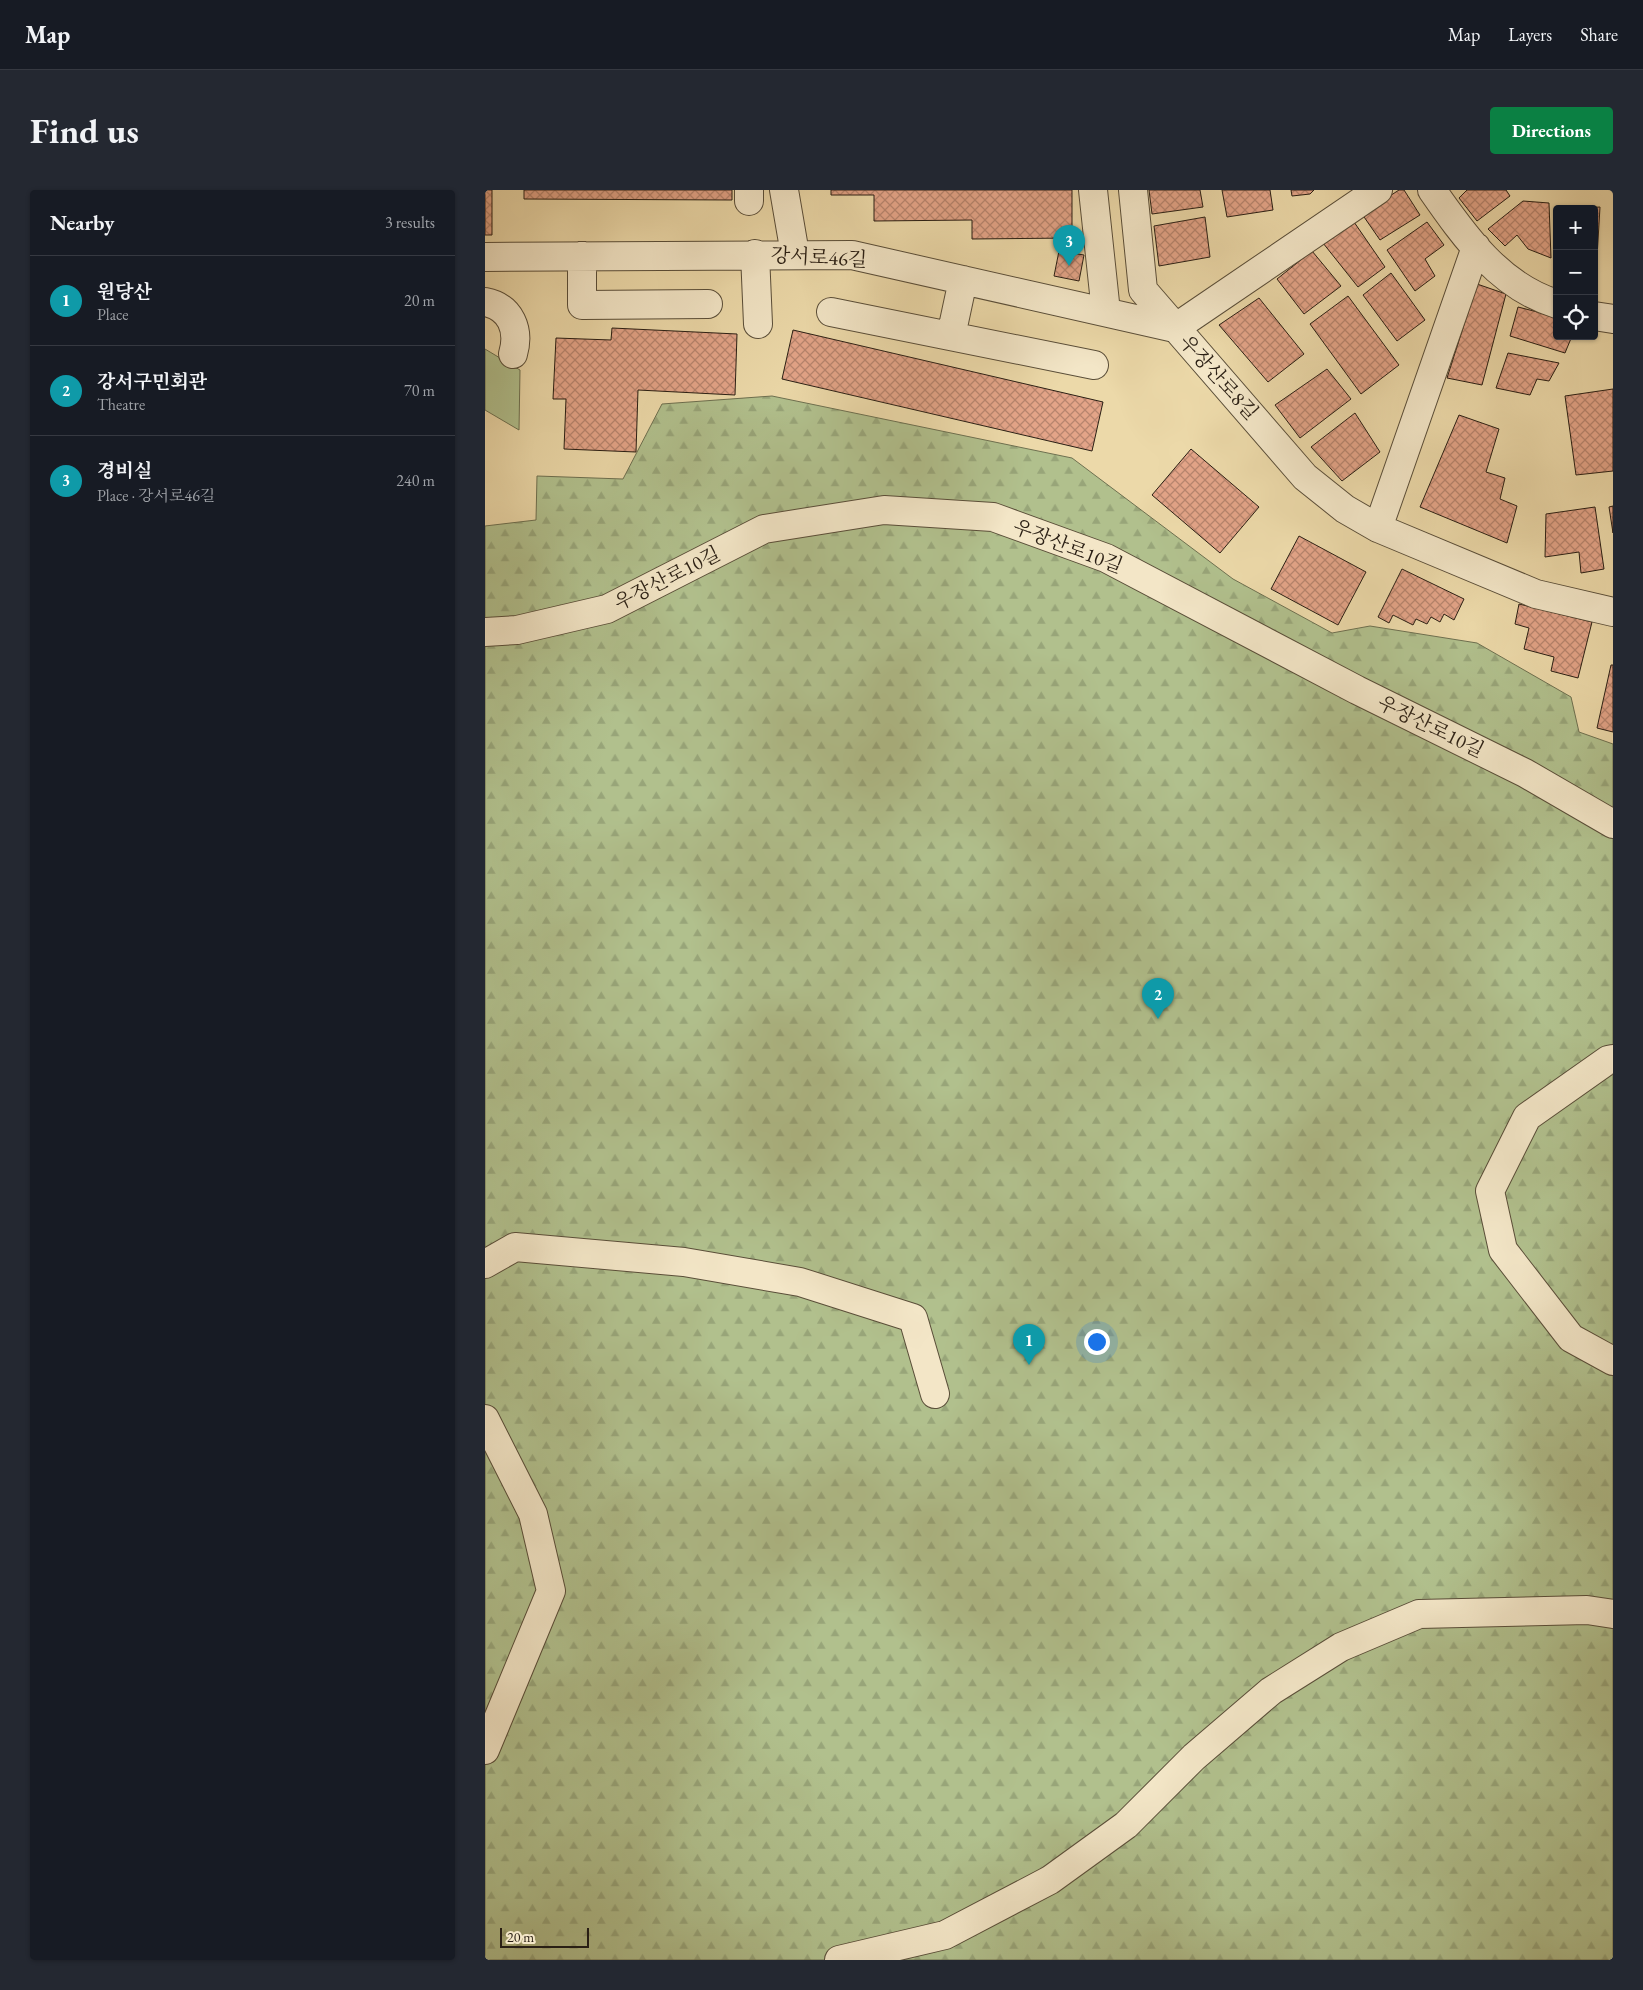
<!DOCTYPE html>
<meta charset="utf-8">
<style>
body{margin:0;font-family:"EB Garamond","Noto Serif KR",serif;background:#242831;color:#f1f3f6}
.controls{position:absolute;right:15px;top:15px;display:grid;overflow:hidden;border-radius:5px;box-shadow:0 1px 4px #0004}
.controls button{width:45px;height:45px;display:grid;place-items:center;padding:0;border:0;border-bottom:1px solid #363941;background:#171b24;color:#f1f3f6;font:25px sans-serif}
.scale{position:absolute;left:15px;bottom:12px;width:89px;box-sizing:border-box;padding-left:5px;border:2px solid #2a1f14;border-top:0;font-size:14px;line-height:18px;white-space:nowrap;color:#2a1f14;-webkit-text-stroke:4px #f3e6c7;paint-order:stroke}
.you{position:absolute;left:611px;top:1151px;width:18px;height:18px;margin:-12px;border:4px solid #fff;border-radius:50%;background:#1a73e8;box-shadow:0 0 0 8px #1a73e833}
.badge{display:grid;place-items:center;width:32px;height:32px;border-radius:50%;background:#0b8043;color:#fff;font-size:16px;font-weight:700}
.pin{position:absolute;translate:-50% -41px;filter:drop-shadow(0 1px 2px #0008)}
.pin::after{content:'';position:absolute;top:26px;width:18px;height:15px;background:inherit;clip-path:polygon(0 0,100% 0,50% 100%)}
.list{margin:0;padding:0;list-style:none}
h2{display:flex;justify-content:space-between;align-items:center;height:65px;margin:0;padding:0 20px;font-size:21px}
h2 small{font-size:16px;font-weight:400;color:#9ea1a6}
.list li{display:grid;grid-template-columns:32px 1fr auto;gap:15px;align-items:center;box-sizing:border-box;height:90px;padding:0 20px;border-top:1px solid #363941}
.list b{display:block;font-size:19px;white-space:nowrap}
.list p{margin:0;font-size:16px;white-space:nowrap;color:#9ea1a6}
.list em{font-size:16px;font-style:normal;color:#9ea1a6}
.icon{flex:none;width:28px;height:28px;fill:none;stroke:currentColor;stroke-width:2;stroke-linecap:round;stroke-linejoin:round}
.map{position:relative;flex:none;width:1128px;height:1770px;overflow:hidden;border-radius:5px}
header{display:flex;align-items:center;gap:30px;box-sizing:border-box;height:70px;padding:0 25px;background:#171b24;border-bottom:1px solid #363941}
header strong{font-size:24px}
nav{display:flex;gap:28px;margin-inline-start:auto;font-size:18px}
.intro{display:flex;align-items:center;justify-content:space-between;box-sizing:border-box;height:120px;padding:0 30px}
h1{margin:0;font-size:35px}
.button{padding:12px 22px;border-radius:5px;background:#0b8043;color:#fff;font-size:18px;font-weight:700}
main{display:flex;gap:30px;padding:0 30px}
aside{flex:1;background:#171b24;border-radius:5px;box-shadow:0 1px 4px #0004}
.map>svg:first-child{display:block}
.forest{fill:url(#forest-firs);stroke:#6e7050}
.park{fill:#b1c08d;stroke:#6e7050}
.building{fill:url(#building-cross-hatch);stroke:#2a1f14}
.lines{fill:none;stroke-linecap:round;stroke-linejoin:round}
.minor-casing{stroke:#5a4e39;stroke-width:30}
.minor{stroke:#f3e6c7;stroke-width:28}
.labels{text-anchor:middle;stroke-width:4;stroke-linejoin:round;paint-order:stroke}
.street-label{font-size:20px;fill:#2a1f14;stroke:#f3e6c7}
</style>
<header>
<strong>Map</strong>
<nav><a>Map</a><a>Layers</a><a>Share</a></nav>
</header>
<div class="intro"><h1>Find us</h1><a class="button">Directions</a></div>
<main>
<aside>
<h2>Nearby<small>3 results</small></h2>
<ul class="list">
<li><span class="badge" style="background:#0f9aa8">1</span><div><b>원당산</b><p>Place</p></div><em>20 m</em></li>
<li><span class="badge" style="background:#0f9aa8">2</span><div><b>강서구민회관</b><p>Theatre</p></div><em>70 m</em></li>
<li><span class="badge" style="background:#0f9aa8">3</span><div><b>경비실</b><p>Place · 강서로46길</p></div><em>240 m</em></li>
</ul>
</aside>
<div class="map">
<svg width="1128" height="1770" viewBox="0 0 1128 1770">
<defs>
<pattern id="forest-firs" width="22" height="20" patternUnits="userSpaceOnUse" patternTransform="scale(1.25)"><rect width="22" height="20" fill="#b1c08d"/><path d="M5 1l3.5 6h-7zM16 11l3.5 6h-7z" fill="#98a579"/></pattern>
<pattern id="building-cross-hatch" width="8" height="8" patternUnits="userSpaceOnUse" patternTransform="scale(1.25)"><rect width="8" height="8" fill="#e3a488"/><path d="M0 0l8 8M0 8l8-8" fill="none" stroke="#b8856e"/></pattern>
</defs>
<rect width="100%" height="100%" fill="#ecd9a9"/>
<filter id="stains"><feTurbulence type="fractalNoise" baseFrequency=".004" numOctaves="4"/><feColorMatrix values="0 0 0 0 .2 0 0 0 0 .09 0 0 0 0 .02 0 0 0 .5 -.17"/></filter>
<radialGradient id="worn" r=".72"><stop offset=".6" stop-color="#630" stop-opacity="0"/><stop offset="1" stop-color="#630" stop-opacity=".3"/></radialGradient>
<!-- forest -->
<path class="forest" d="M287,206L587,268L748,389L847,443L885,436L992,453L1086,507L1094,542L1128,554V1770H0V336L51,330L52,286L138,289L177,214Z"/>
<!-- park -->
<path class="park" d="M0,159L35,180L34,240L0,220Z"/>
<!-- building -->
<path class="building" d="M0,0H7V45H0Z
M39,0H247V10L39,9Z
M346,0H587V48L487,49V30L389,31V5H346Z
M664,0H715L718,17L667,24Z
M737,0H785L788,20L742,27Z
M806,0H829L825,4L807,6Z
M914,0H919L935,25L895,50L877,24Z
M982,0H1021L1025,6L992,31L974,8Z
M1038,11L1064,13L1066,68L1043,59L1032,45L1020,56L1003,39Z
M1115,17L1112,67H1109V19H1079Z
M720,27L725,67L674,76L669,36Z
M869,32L900,77L873,97L838,53Z
M942,32L959,55L940,69L950,86L930,101L902,60Z
M574,61L599,65L594,91L569,86Z
M827,61L856,96L819,124L792,89Z
M906,83L940,130L912,151L878,105Z
M992,94L1021,104L997,195L962,188Z
M863,106L914,175L876,204L825,134Z
M774,108L819,164L783,192L734,135Z
M1033,117L1072,127V146H1087L1080,163L1025,146Z
M127,138L252,144L250,205L153,200L151,262L79,259L81,209H68L71,148L126,150Z
M308,140L618,212L607,261L297,189Z
M1023,163L1074,173L1064,191L1052,189L1045,205L1011,198Z
M842,179L866,209L815,248L790,215Z
M1128,199V281L1091,285L1080,206Z
M870,223L895,262L857,291L826,257Z
M974,225L1014,239L1001,282L1020,288L1015,309L1032,316L1022,353L935,317Z
M706,259L774,317L735,363L667,305Z
M1128,316V343L1124,317Z
M1110,317L1119,379L1096,383L1094,362L1060,367L1061,324Z
M814,346L881,382L853,435L786,399Z
M917,379L979,409L969,430L959,424L955,432L946,427L942,434L931,429L928,435L908,425L904,433L893,427Z
M1034,414L1107,432L1093,488L1066,481L1069,467L1039,459L1044,438L1030,434Z
M1126,475H1128V542L1112,538Z"/>
<g class="lines">
<defs>
<path id="minor" d="M264,0V11
M299,0L310,64
M608,0L621,122
M648,0L658,100L820,287L860,319L893,338L1051,404L1128,422
M947,0C979,46 1015,97 1072,114
M270,64L273,134
M97,66V115L223,114
M0,67L367,65L690,138
M0,112C26,117 35,140 28,164
M346,122L609,175
M1109,126L1128,129
M690,138L893,0
M466,146L478,90
M893,338L991,57
M0,442L32,440L122,419L279,339L399,320L508,327L621,368L872,500L1040,583L1128,634
M1128,869L1123,870L1042,927L1005,1001L1018,1060L1086,1148L1128,1171
M0,1074L30,1057L199,1072L315,1092L428,1128L450,1204
M0,1229L48,1324L66,1401L0,1560
M354,1770L460,1745L565,1690L641,1635L709,1567L786,1501L856,1457L934,1424L1102,1420L1128,1424"/>
</defs>
<!-- minor casing -->
<use href="#minor" class="minor-casing"/>
<!-- minor -->
<use href="#minor" class="minor"/>
</g>
<g class="labels">
<!-- street labels -->
<g class="street-label">
<text transform="translate(334 67) rotate(3)" y="7">강서로46길</text>
<text transform="translate(734 187) rotate(48)" y="7">우장산로8길</text>
<text transform="translate(583 356) rotate(21)" y="7">우장산로10길</text>
<text transform="translate(182 388) rotate(-27)" y="7">우장산로10길</text>
<text transform="translate(946 536) rotate(26)" y="7">우장산로10길</text>
</g>
</g>
<rect width="100%" height="100%" filter="url(#stains)"/>
<rect width="100%" height="100%" fill="url(#worn)"/>
</svg>
<div class="controls">
<button>+</button>
<button>−</button>
<button><svg class="icon" aria-label="locate" viewBox="0 0 24 24"><circle cx="12" cy="12" r="6"/><path d="M12 2v4M12 18v4M2 12h4M18 12h4"/></svg></button>
</div>
<div class="scale">20 m</div>
<div class="you"></div>
<div class="pin badge" style="left:544px;top:1175px;background:#0f9aa8">1</div>
<div class="pin badge" style="left:673px;top:829px;background:#0f9aa8">2</div>
<div class="pin badge" style="left:584px;top:76px;background:#0f9aa8">3</div>
</div>
</main>
